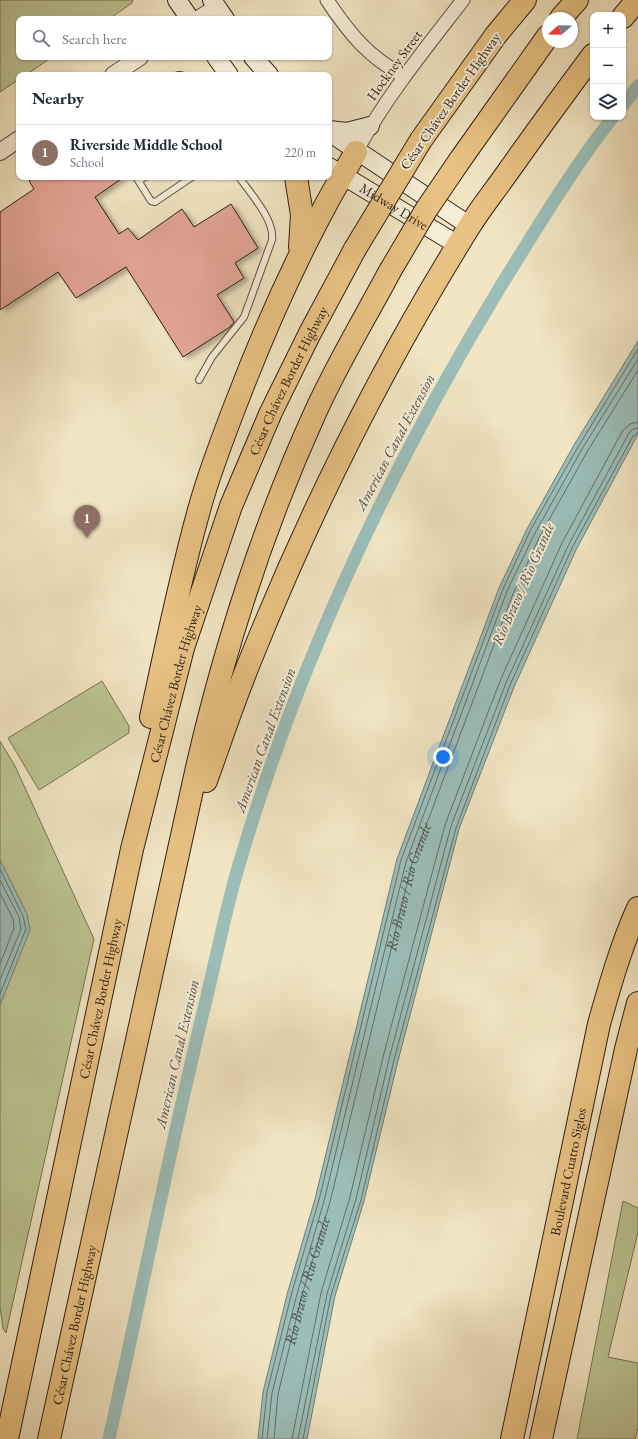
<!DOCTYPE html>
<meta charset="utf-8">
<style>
body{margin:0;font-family:"EB Garamond",serif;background:#f2f2f3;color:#1f2937}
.controls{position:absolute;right:12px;top:12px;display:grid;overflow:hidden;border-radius:8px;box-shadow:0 1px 3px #0004}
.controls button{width:36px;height:36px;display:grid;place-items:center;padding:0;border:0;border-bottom:1px solid #e0e1e3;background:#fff;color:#1f2937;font:20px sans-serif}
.compass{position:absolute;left:542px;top:12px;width:36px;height:36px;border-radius:50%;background:#fff;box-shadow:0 1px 3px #0004;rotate:250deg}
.you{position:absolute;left:443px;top:757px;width:14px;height:14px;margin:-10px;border:3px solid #fff;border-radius:50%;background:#1a73e8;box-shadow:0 0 0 6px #1a73e833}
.badge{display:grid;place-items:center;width:26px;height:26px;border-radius:50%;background:#ea580c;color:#fff;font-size:13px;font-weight:700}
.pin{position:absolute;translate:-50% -33px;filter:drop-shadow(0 1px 2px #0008)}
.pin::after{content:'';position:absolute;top:21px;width:14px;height:12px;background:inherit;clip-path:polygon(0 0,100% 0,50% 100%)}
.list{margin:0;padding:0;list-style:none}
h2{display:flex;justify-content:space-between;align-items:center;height:52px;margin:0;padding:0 16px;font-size:17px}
h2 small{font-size:13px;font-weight:400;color:#747a83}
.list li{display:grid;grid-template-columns:26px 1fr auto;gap:12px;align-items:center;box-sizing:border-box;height:56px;padding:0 16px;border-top:1px solid #e0e1e3}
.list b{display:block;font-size:15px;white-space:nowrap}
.list p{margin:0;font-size:13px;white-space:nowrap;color:#747a83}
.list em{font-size:13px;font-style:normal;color:#747a83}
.icon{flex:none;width:22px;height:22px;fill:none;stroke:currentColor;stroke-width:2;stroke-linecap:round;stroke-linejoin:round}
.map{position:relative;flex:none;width:638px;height:1439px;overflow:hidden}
.search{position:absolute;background:#fff;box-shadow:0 1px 3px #0004;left:16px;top:16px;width:316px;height:44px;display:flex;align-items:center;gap:10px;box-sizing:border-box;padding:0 14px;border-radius:8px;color:#747a83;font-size:15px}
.panel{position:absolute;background:#fff;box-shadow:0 1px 3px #0004;left:16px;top:72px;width:316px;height:108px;border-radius:8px}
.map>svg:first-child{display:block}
.green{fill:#bcc493;stroke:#767256}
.water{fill:#9bbeb9;stroke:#707e79}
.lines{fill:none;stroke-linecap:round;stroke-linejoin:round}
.shore{stroke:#656e68;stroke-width:1}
.canal{stroke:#9bbeb9;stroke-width:13}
.building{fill:#e2a596;stroke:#2f1f18;filter:url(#shadow)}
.service-casing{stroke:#605043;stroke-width:8}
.minor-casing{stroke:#605043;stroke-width:15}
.tertiary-casing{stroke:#605043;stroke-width:18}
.secondary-casing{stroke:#2f1f18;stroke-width:20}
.trunk-casing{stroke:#2f1f18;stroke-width:24}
.motorway-casing{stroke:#2f1f18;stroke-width:24}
.service{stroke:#f6eed8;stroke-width:6}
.minor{stroke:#f6eed8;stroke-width:13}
.tertiary{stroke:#f6eed8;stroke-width:16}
.secondary{stroke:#f6eed8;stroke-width:18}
.trunk{stroke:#e8c282;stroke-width:22}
.motorway{stroke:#e8c282;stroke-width:22}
.motorway-bridge-casing{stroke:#2f1f18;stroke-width:24;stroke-linecap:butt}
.motorway-bridge{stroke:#e8c282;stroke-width:22}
.labels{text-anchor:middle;stroke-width:4;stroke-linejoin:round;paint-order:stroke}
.street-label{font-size:14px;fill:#2f1f18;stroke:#f6eed8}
.water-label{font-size:15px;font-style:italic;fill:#4f4f48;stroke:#f6eed8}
</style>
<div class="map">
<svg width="638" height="1439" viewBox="0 0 638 1439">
<defs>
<filter id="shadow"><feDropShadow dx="4.5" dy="2.5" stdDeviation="2" flood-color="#0004"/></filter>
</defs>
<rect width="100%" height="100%" fill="#f1e5c3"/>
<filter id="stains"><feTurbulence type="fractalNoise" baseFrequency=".005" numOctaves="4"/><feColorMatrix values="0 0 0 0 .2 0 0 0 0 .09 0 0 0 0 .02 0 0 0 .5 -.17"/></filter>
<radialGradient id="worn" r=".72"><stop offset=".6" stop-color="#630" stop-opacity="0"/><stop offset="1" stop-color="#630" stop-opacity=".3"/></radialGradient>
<!-- green -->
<path class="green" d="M0,0H133L132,3L109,19H19V57H52L26,75H19V79L0,92Z
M102,681L129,726V733L39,790L8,738Z
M0,741L15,766L94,939L6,1333L3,1328L0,1307Z
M623,1201L638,1208V1232L608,1357L638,1363V1428L635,1439H577Z"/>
<!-- water -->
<path class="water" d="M638,341V434L576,550L514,687L459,829L398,1061L364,1201L335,1296L307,1439H258L263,1392L288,1291L315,1199L397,859L499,588L527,529L574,445Z
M0,860L27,914L30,930L0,1005Z"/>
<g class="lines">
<!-- shore -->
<g class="shore">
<path d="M0,869L23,916L26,929L0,994"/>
<path d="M0,880L19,917L21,929L0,980"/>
<path d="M0,893L13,919L14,928L0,964"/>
<path d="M262,1439L267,1392L292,1292L319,1200L401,860L503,589L530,531L578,447L638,349"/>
<path d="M267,1439L272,1393L297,1294L324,1201L406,862L507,591L535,533L582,449L638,359"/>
<path id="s1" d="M274,1439L278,1394L302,1295L330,1202L412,863L513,594L540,536L587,452L638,370"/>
<path d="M292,1439L321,1293L350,1197L383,1057L445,825L500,681L562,543L623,430L630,424L638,422"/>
<path d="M298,1439L327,1294L356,1199L389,1059L451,826L506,683L568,546L629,433L633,429L638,428"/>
<path d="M303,1439L331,1295L361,1200L394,1060L456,828L510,685L572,548L633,436L638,433"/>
</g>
<!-- canal -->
<path class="canal" d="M623,105L638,86
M109,1439C141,1294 170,1148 205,1004C217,956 226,906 241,858C301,656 392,464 502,284C537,228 572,169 613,117"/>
</g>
<!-- building -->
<path class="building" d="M35,177H124L95,197L119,234L128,228L138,240L182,209L194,227L231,204L258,248L235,263L244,278L217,295L234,322L230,327L183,357L126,267L76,298L58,272L0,310V212L34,189L29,181Z"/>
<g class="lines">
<defs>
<path id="service" d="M178,75H181
M136,177L151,201L155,202L192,177
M139,181L145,177
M199,380L212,357L244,317L272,240C275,220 250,193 239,177"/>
<path id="minor" d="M327,0C349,33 368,57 404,76
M356,152C386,97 425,49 463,0"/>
<path id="tertiary" d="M198,19L217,7
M113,75L140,57
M0,152L19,139"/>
<g id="secondary">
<path d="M177,0L190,19"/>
<path d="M212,0L225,19"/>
<path d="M216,57L229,75"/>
<path d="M253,57L269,75"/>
<path d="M329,130L347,132L370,126"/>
<path d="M329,132L470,226"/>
<path id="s2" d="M329,167L458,245"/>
</g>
<g id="trunk">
<path id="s3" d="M512,1439L599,1024C610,985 621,946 638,908"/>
<path d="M541,1439L626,1049L638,1003"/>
</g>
<g id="motorway">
<path d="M623,17L637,0"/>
<path d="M561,18L577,0"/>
<path d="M421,140L496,35L525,0"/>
<path d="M460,160L548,36"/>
<path d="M296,177L302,215L300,247"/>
<path d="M151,717C166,648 180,578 199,510C209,473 223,437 237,401C270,315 308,231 356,152"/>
<path d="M206,781C221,739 235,697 252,656C312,507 384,363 469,227C480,209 493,193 505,176C534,135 563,95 593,55"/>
<path id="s4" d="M7,1439L132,849L183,648L231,506L271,412L310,333L355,249"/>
<path id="s5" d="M49,1439L198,763C226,643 264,525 315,413C337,364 365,318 390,271"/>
</g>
</defs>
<!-- service casing -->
<use href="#service" class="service-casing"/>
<!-- minor casing -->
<use href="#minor" class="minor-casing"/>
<!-- tertiary casing -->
<use href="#tertiary" class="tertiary-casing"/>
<!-- secondary casing -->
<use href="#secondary" class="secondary-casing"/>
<!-- trunk casing -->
<use href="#trunk" class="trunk-casing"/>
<!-- motorway casing -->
<use href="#motorway" class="motorway-casing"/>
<!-- service -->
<use href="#service" class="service"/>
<!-- minor -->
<use href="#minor" class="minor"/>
<!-- tertiary -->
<use href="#tertiary" class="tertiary"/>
<!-- secondary -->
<use href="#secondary" class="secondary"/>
<!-- trunk -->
<use href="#trunk" class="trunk"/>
<!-- motorway -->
<use href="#motorway" class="motorway"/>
<defs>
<path id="motorway-bridge" d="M355,249L421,140
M390,271L426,210L460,160"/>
</defs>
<!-- motorway-bridge casing -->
<use href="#motorway-bridge" class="motorway-bridge-casing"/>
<!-- motorway-bridge -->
<use href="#motorway-bridge" class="motorway-bridge"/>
</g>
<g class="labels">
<!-- street labels -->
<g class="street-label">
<text transform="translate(394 65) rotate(-54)" y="5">Hockney Street</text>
<text transform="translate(450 101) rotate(-55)" y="5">César Chávez Border Highway</text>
<text dy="5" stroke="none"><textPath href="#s2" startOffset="76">Midway Drive</textPath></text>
<text dy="5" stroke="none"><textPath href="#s4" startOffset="1098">César Chávez Border Highway</textPath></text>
<text dy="5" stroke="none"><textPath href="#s4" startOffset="774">César Chávez Border Highway</textPath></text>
<text dy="5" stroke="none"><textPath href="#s4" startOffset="450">César Chávez Border Highway</textPath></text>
<text dy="5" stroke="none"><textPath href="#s3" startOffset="273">Boulevard Cuatro Siglos</textPath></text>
<text dy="5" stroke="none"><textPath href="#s5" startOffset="117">César Chávez Border Highway</textPath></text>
</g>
<!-- water labels -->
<g class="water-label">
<text transform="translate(395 442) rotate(-62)" y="5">American Canal Extension</text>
<text transform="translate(523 584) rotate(-66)" y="5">Río Bravo / Rio Grande</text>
<text transform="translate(265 740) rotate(-70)" y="5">American Canal Extension</text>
<text dy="5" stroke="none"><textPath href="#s1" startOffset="569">Río Bravo / Rio Grande</textPath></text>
<text transform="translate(177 1054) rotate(-77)" y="5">American Canal Extension</text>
<text dy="5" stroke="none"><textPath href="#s1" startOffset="162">Río Bravo / Rio Grande</textPath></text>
</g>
</g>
<rect width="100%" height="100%" filter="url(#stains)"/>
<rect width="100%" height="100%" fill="url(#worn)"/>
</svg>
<div class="controls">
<button>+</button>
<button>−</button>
<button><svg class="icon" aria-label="layers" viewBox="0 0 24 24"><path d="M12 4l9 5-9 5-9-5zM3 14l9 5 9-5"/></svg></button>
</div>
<svg class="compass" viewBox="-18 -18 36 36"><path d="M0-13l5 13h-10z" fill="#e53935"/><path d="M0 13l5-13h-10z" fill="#747a83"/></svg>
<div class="you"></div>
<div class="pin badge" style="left:87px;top:538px;background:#8d6e63">1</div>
<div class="search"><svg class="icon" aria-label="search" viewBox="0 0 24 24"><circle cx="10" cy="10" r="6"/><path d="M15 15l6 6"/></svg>Search here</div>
<section class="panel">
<h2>Nearby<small></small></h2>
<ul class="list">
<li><span class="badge" style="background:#8d6e63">1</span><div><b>Riverside Middle School</b><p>School</p></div><em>220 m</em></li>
</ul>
</section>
</div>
